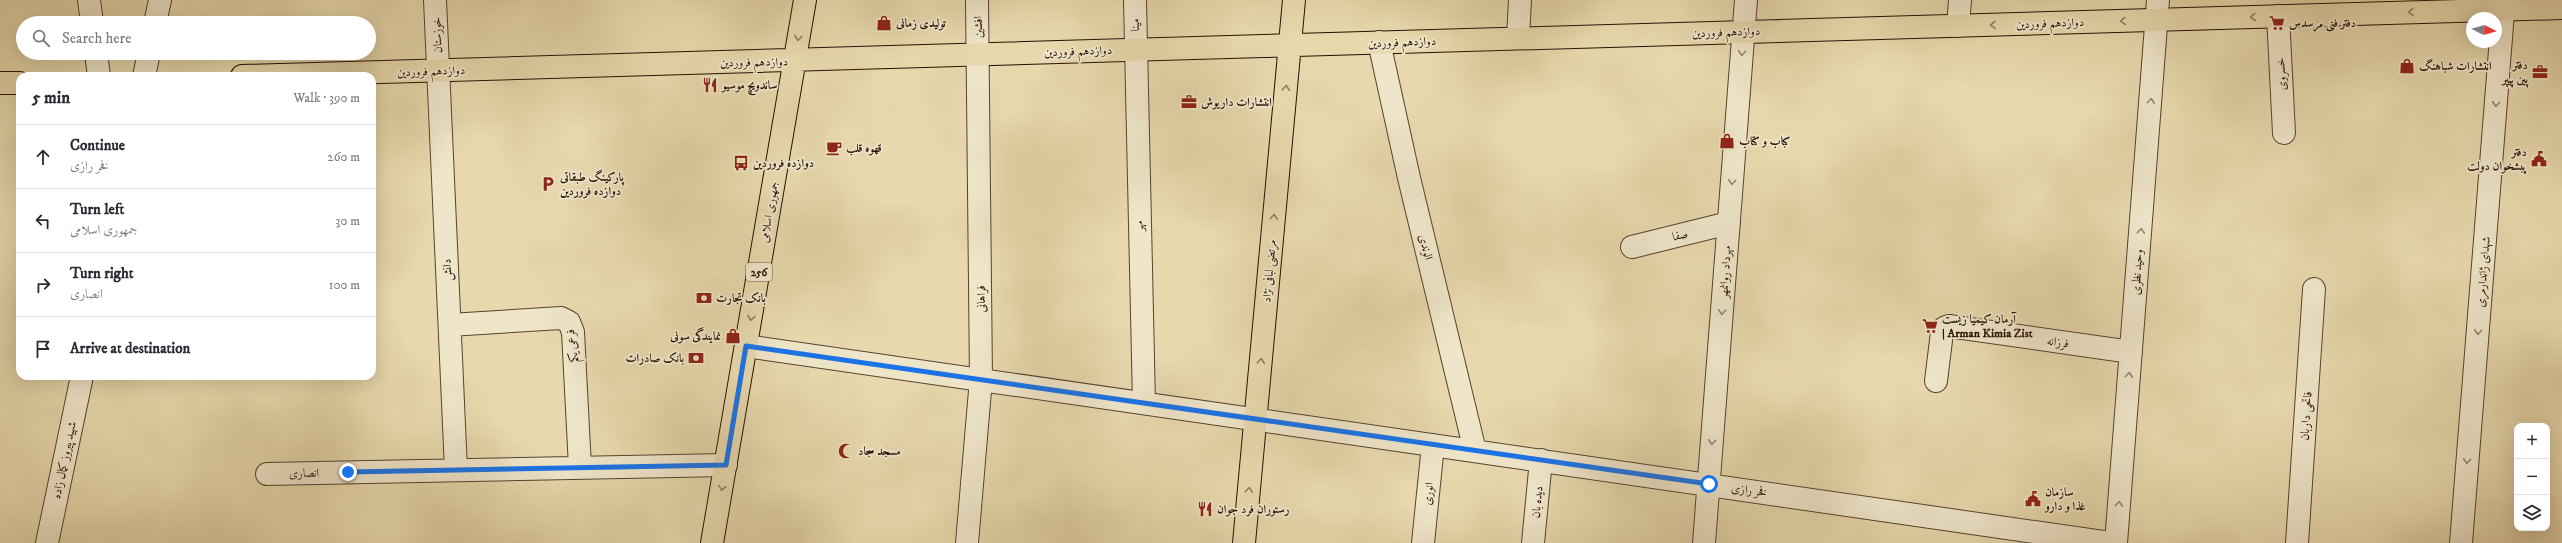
<!DOCTYPE html>
<meta charset="utf-8">
<style>
body{margin:0;font-family:"IM FELL DW Pica",Amiri,serif;background:#f2f2f3;color:#2b2b33}
.controls{position:absolute;right:12px;bottom:12px;display:grid;overflow:hidden;border-radius:8px;box-shadow:0 4px 16px #0002}
.controls button{width:36px;height:36px;display:grid;place-items:center;padding:0;border:0;border-bottom:1px solid #e1e1e2;background:#fff;color:#2b2b33;font:20px sans-serif}
.compass{position:absolute;left:2466px;top:12px;width:36px;height:36px;border-radius:50%;background:#fff;box-shadow:0 4px 16px #0002;rotate:96deg}
.stop{position:absolute;width:12px;height:12px;margin:-9px;border:3px solid #1a73e8;border-radius:50%;background:#fff}
.stop.end{background:#1a73e8;border-color:#fff;box-shadow:0 1px 4px #0008}
.list{margin:0;padding:0;list-style:none}
h2{display:flex;justify-content:space-between;align-items:center;height:52px;margin:0;padding:0 16px;font-size:17px}
h2 small{font-size:13px;font-weight:400;color:#7c7c81}
.list li{display:grid;grid-template-columns:26px 1fr auto;gap:12px;align-items:center;box-sizing:border-box;height:64px;padding:0 16px;border-top:1px solid #e1e1e2}
.list b{display:block;font-size:15px;white-space:nowrap}
.list p{margin:0;font-size:13px;white-space:nowrap;color:#7c7c81}
.list em{font-size:13px;font-style:normal;color:#7c7c81}
.icon{flex:none;width:22px;height:22px;fill:none;stroke:currentColor;stroke-width:2;stroke-linecap:round;stroke-linejoin:round}
.map{position:relative;flex:none;width:2562px;height:543px;overflow:hidden}
.search{position:absolute;background:#fff;box-shadow:0 4px 16px #0002;left:16px;top:16px;width:360px;height:44px;display:flex;align-items:center;gap:10px;box-sizing:border-box;padding:0 14px;border-radius:22px;color:#7c7c81;font-size:15px}
.panel{position:absolute;background:#fff;box-shadow:0 4px 16px #0002;left:16px;top:72px;width:360px;height:308px;border-radius:12px}
.map>svg:first-child{display:block}
.lines{fill:none;stroke-linecap:round;stroke-linejoin:round}
.minor-casing{stroke:#56422e;stroke-width:24}
.major-casing{stroke:#261003;stroke-width:24}
.minor{stroke:#efe6ca;stroke-width:22}
.major{stroke:#e7d8ad;stroke-width:22}
.oneway{stroke:#907e60}
.oneway2{stroke:#958670}
.route{stroke:#1a73e8;stroke-width:5}
.labels{text-anchor:middle;stroke-width:3.5;stroke-linejoin:round;paint-order:stroke}
.shield{fill:#efe6ca;stroke:#62503f;stroke-width:1}
.shield-label{font-size:11px;font-weight:bold;fill:#261003}
.poi-label{font-size:12px;font-weight:bold;fill:#261003;stroke:#efe6ca;text-anchor:start}
.street-label{font-size:12px;fill:#261003;stroke:#efe6ca}
</style>
<div class="map">
<svg width="2562" height="543" viewBox="0 0 2562 543">
<rect width="100%" height="100%" fill="#e7d8ad"/>
<filter id="stains"><feTurbulence type="fractalNoise" baseFrequency=".005" numOctaves="4"/><feColorMatrix values="0 0 0 0 .2 0 0 0 0 .09 0 0 0 0 .02 0 0 0 .5 -.17"/></filter>
<radialGradient id="worn" r=".72"><stop offset=".6" stop-color="#630" stop-opacity="0"/><stop offset="1" stop-color="#630" stop-opacity=".3"/></radialGradient>
<g class="lines">
<defs>
<path id="minor" d="M89,0L92,23
M435,0L456,470
M1135,0L1144,403
M2278,16L2284,133
M155,23L160,0
M1958,26L1960,0
M1518,38L1520,0
M1379,42L1409,178L1475,451
M96,53L99,76
M144,76L149,53
M1632,247L1729,223
M450,325L561,318L569,322L573,332L580,467
M746,346L2110,543
M1936,381L1942,332L1944,328L1949,326L2131,352
M267,474L726,465
M47,543L82,376
M967,543L981,379L977,0
M1423,543L1433,445
M1533,543L1541,460
M1704,543L1746,0
M2116,543L2158,0
M2297,543L2314,289
M2461,543L2504,0"/>
<path id="major" d="M242,76L2562,8
M0,83H20
M712,543L805,0
M1244,543L1294,0"/>
</defs>
<!-- minor casing -->
<use href="#minor" class="minor-casing"/>
<!-- major casing -->
<use href="#major" class="major-casing"/>
<!-- minor -->
<use href="#minor" class="minor"/>
<!-- major -->
<use href="#major" class="major"/>
</g>
<!-- one-way arrows -->
<defs><path id="oneway-chevron" d="M-2-3.5L2.5 0L-2 3.5" fill="none" stroke-width="1.6" stroke-linecap="round" stroke-linejoin="round"/></defs>
<g class="oneway">
<use href="#oneway-chevron" transform="translate(2411 12) rotate(178)"/>
<use href="#oneway-chevron" transform="translate(2253 17) rotate(178)"/>
<use href="#oneway-chevron" transform="translate(2123 21) rotate(178)"/>
<use href="#oneway-chevron" transform="translate(1993 25) rotate(178)"/>
<use href="#oneway-chevron" transform="translate(798 38) rotate(100)"/>
<use href="#oneway-chevron" transform="translate(1286 88) rotate(-85)"/>
<use href="#oneway-chevron" transform="translate(1274 217) rotate(-85)"/>
<use href="#oneway-chevron" transform="translate(751 318) rotate(100)"/>
<use href="#oneway-chevron" transform="translate(1261 361) rotate(-85)"/>
<use href="#oneway-chevron" transform="translate(722 488) rotate(100)"/>
<use href="#oneway-chevron" transform="translate(1249 490) rotate(-85)"/>
</g>
<g class="oneway2">
<use href="#oneway-chevron" transform="translate(1742 53) rotate(94)"/>
<use href="#oneway-chevron" transform="translate(2151 101) rotate(-86)"/>
<use href="#oneway-chevron" transform="translate(2496 104) rotate(95)"/>
<use href="#oneway-chevron" transform="translate(1732 182) rotate(94)"/>
<use href="#oneway-chevron" transform="translate(2141 231) rotate(-86)"/>
<use href="#oneway-chevron" transform="translate(1722 312) rotate(94)"/>
<use href="#oneway-chevron" transform="translate(2478 332) rotate(95)"/>
<use href="#oneway-chevron" transform="translate(2129 375) rotate(-85)"/>
<use href="#oneway-chevron" transform="translate(1712 442) rotate(94)"/>
<use href="#oneway-chevron" transform="translate(2467 461) rotate(95)"/>
<use href="#oneway-chevron" transform="translate(2119 504) rotate(-86)"/>
</g>
<g class="lines">
<!-- route -->
<path class="route" d="M348,472L726,465L746,346L1709,484"/>
</g>
<!-- icons -->
<defs>
<symbol id="shop-bare" viewBox="-9 -9 18 18"><path d="M-5-2.5h2.3a2.7 3.5 0 0 1 5.4 0H5L5.5 6h-11ZM-1.5-2.5h3a1.5 2.3 0 0 0-3 0Z" fill="#8f2418" stroke="#efe6ca" stroke-width="2.5" paint-order="stroke"/></symbol>
<symbol id="supermarket-bare" viewBox="-9 -9 18 18"><path d="M-6-5.5h2.5l.6 2H6L4.5 2H-2.5L-4.4-4H-6ZM-1.5 3.2a1.3 1.3 0 1 0 .1 0ZM3 3.2a1.3 1.3 0 1 0 .1 0Z" fill="#8f2418" stroke="#efe6ca" stroke-width="2.5" paint-order="stroke"/></symbol>
<symbol id="office-bare" viewBox="-9 -9 18 18"><path d="M-6-3h4V-5.5h4V-3h4V5H-6ZM-1-4.5V-3h2v-1.5ZM-6 0V1H6V0Z" fill="#8f2418" stroke="#efe6ca" stroke-width="2.5" paint-order="stroke"/></symbol>
<symbol id="restaurant-bare" viewBox="-9 -9 18 18"><path d="M-5-6h1v4h1v-4h1v4h1v-4h1v5L-1.5 .5V6h-2V.5L-5-1ZM5-6V6H3V1.5H1.5Q1.5-4 5-6Z" fill="#8f2418" stroke="#efe6ca" stroke-width="2.5" paint-order="stroke"/></symbol>
<symbol id="cafe-bare" viewBox="-9 -9 18 18"><path d="M-5.5-4.5H6V0H3Q3 3.5 0 3.5H-2.5Q-5.5 3.5-5.5 0ZM3-3.2v2h1.7v-2ZM-6 4.5H4V6H-6Z" fill="#8f2418" stroke="#efe6ca" stroke-width="2.5" paint-order="stroke"/></symbol>
<symbol id="civic-bare" viewBox="-9 -9 18 18"><path d="M-.6-6.5H3V-4.5H.6V-3L4-1V1h2V6H-6V1h2V-1L-.6-3ZM-1.2 2.5V6h2.4V2.5Z" fill="#8f2418" stroke="#efe6ca" stroke-width="2.5" paint-order="stroke"/></symbol>
<symbol id="bus-bare" viewBox="-9 -9 18 18"><path d="M-5-6H5V4H4V6H2V4H-2V6H-4V4H-5ZM-3.5-4V0h7V-4ZM-3.5 1.2v1.5H-2V1.2ZM2 1.2v1.5H3.5V1.2Z" fill="#8f2418" stroke="#efe6ca" stroke-width="2.5" paint-order="stroke"/></symbol>
<symbol id="parking-bare" viewBox="-9 -9 18 18"><path d="M-3.5-5.5H1a3.5 3.5 0 0 1 0 7H-1V5.5H-3.5ZM-1-3.4V-.6H.8a1.4 1.4 0 0 0 0-2.8Z" fill="#8f2418" stroke="#efe6ca" stroke-width="2.5" paint-order="stroke"/></symbol>
<symbol id="bank-bare" viewBox="-9 -9 18 18"><path d="M-6-4H6V4H-6ZM0-2.3a2.3 2.3 0 1 0 0 4.6a2.3 2.3 0 1 0 0-4.6Z" fill="#8f2418" stroke="#efe6ca" stroke-width="2.5" paint-order="stroke"/></symbol>
<symbol id="mosque-bare" viewBox="-9 -9 18 18"><path d="M3.5-4.9A6 6 0 1 0 3.5 4.9A5 5 0 1 1 3.5-4.9Z" fill="#8f2418" stroke="#efe6ca" stroke-width="2.5" paint-order="stroke"/></symbol>
</defs>
<g fill-rule="evenodd">
<use href="#shop-bare" x="873" y="12" width="22" height="22"/>
<use href="#supermarket-bare" x="2266" y="12" width="22" height="22"/>
<use href="#shop-bare" x="2396" y="55" width="22" height="22"/>
<use href="#office-bare" x="2529" y="61" width="22" height="22"/>
<use href="#restaurant-bare" x="699" y="74" width="22" height="22"/>
<use href="#office-bare" x="1178" y="91" width="22" height="22"/>
<use href="#shop-bare" x="1716" y="130" width="22" height="22"/>
<use href="#cafe-bare" x="823" y="137" width="22" height="22"/>
<use href="#civic-bare" x="2528" y="148" width="22" height="22"/>
<use href="#bus-bare" x="730" y="152" width="22" height="22"/>
<use href="#parking-bare" x="537" y="173" width="22" height="22"/>
<use href="#bank-bare" x="693" y="287" width="22" height="22"/>
<use href="#supermarket-bare" x="1919" y="315" width="22" height="22"/>
<use href="#shop-bare" x="722" y="325" width="22" height="22"/>
<use href="#bank-bare" x="685" y="347" width="22" height="22"/>
<use href="#mosque-bare" x="835" y="440" width="22" height="22"/>
<use href="#civic-bare" x="2022" y="488" width="22" height="22"/>
<use href="#restaurant-bare" x="1194" y="498" width="22" height="22"/>
</g>
<g class="labels">
<!-- shield labels -->
<rect class="shield" x="746" y="263" width="26" height="18" rx="3"/>
<g class="shield-label">
<text x="759" y="276">256</text>
</g>
<!-- poi labels -->
<g class="poi-label">
<text x="896" y="27">تولیدی زمانی</text>
<text x="2289" y="27">دفتر فنی مرسدس</text>
<text x="2528" y="69" text-anchor="end">دفتر<tspan x="2528" dy="14">پین پیپر</tspan></text>
<text x="2419" y="70">انتشارات شباهنگ</text>
<text x="722" y="89">ساندویچ موسیو</text>
<text x="1201" y="106">انتشارات داریوش</text>
<text x="1739" y="145">کباب و کتاب</text>
<text x="846" y="152">قهوه قلب</text>
<text x="2527" y="156" text-anchor="end">دفتر<tspan x="2527" dy="14">پبشخوان دولت</tspan></text>
<text x="753" y="167">دوازده فروردین</text>
<text x="560" y="181">پارکینگ طبقاتی<tspan x="560" dy="14">دوازده فروردین</tspan></text>
<text x="716" y="302">بانک تجارت</text>
<text x="1942" y="323">آرمان کیمیا زیست<tspan x="1942" dy="14">| Arman Kimia Zist</tspan></text>
<text x="721" y="340" text-anchor="end">نمایندگی سونی</text>
<text x="684" y="362" text-anchor="end">بانک صادرات</text>
<text x="858" y="455">مسجد سجاد</text>
<text x="2045" y="496">سازمان<tspan x="2045" dy="14">غذا و دارو</tspan></text>
<text x="1217" y="513">رستوران فرد جوان</text>
</g>
<!-- street labels -->
<g class="street-label">
<text transform="translate(2050 23) rotate(-2)" y="4">دوازدهم فروردین</text>
<text transform="translate(1135 25) rotate(-91)" y="4">مینا</text>
<text transform="translate(978 27) rotate(-91)" y="4">افشین</text>
<text transform="translate(1726 32) rotate(-2)" y="4">دوازدهم فروردین</text>
<text transform="translate(437 35) rotate(-92)" y="4">خوزستان</text>
<text transform="translate(1402 42) rotate(-2)" y="4">دوازدهم فروردین</text>
<text transform="translate(1078 51) rotate(-2)" y="4">دوازدهم فروردین</text>
<text transform="translate(754 62) rotate(-1)" y="4">دوازدهم فروردین</text>
<text transform="translate(431 71) rotate(-2)" y="4">دوازدهم فروردین</text>
<text transform="translate(2281 74) rotate(-93)" y="4">خسروی</text>
<text transform="translate(769 212) rotate(-80)" y="4">جمهوری اسلامی</text>
<text transform="translate(1139 226) rotate(-91)" y="4">مهر</text>
<text transform="translate(1680 235) rotate(-14)" y="4">صفا</text>
<text transform="translate(1426 247) rotate(76)" y="4">الوندی</text>
<text transform="translate(447 270) rotate(-93)" y="4">دانش</text>
<text transform="translate(1269 271) rotate(-85)" y="4">مرتضی لبافی نژاد</text>
<text transform="translate(1725 272) rotate(-86)" y="4">مهرداد روانمهر</text>
<text transform="translate(2137 272) rotate(-86)" y="4">وحید نظری</text>
<text transform="translate(2483 272) rotate(-85)" y="4">شهدای ژاندارمری</text>
<text transform="translate(981 299) rotate(-91)" y="4">فراهانی</text>
<text transform="translate(2058 342) rotate(8)" y="4">فرزانه</text>
<text transform="translate(572 346) rotate(-97)" y="4">فرعی یکم</text>
<text transform="translate(2306 416) rotate(-86)" y="4">فاتحی داربان</text>
<text transform="translate(64 460) rotate(-78)" y="4">شهید پیروز کمال زاده</text>
<text transform="translate(304 473) rotate(-1)" y="4">انصاری</text>
<text transform="translate(1749 490) rotate(8)" y="4">فخر رازی</text>
<text transform="translate(1428 494) rotate(-84)" y="4">انوری</text>
<text transform="translate(1537 502) rotate(-84)" y="4">دیده بان</text>
</g>
</g>
<rect width="100%" height="100%" filter="url(#stains)"/>
<rect width="100%" height="100%" fill="url(#worn)"/>
</svg>
<div class="controls">
<button>+</button>
<button>−</button>
<button><svg class="icon" aria-label="layers" viewBox="0 0 24 24"><path d="M12 4l9 5-9 5-9-5zM3 14l9 5 9-5"/></svg></button>
</div>
<svg class="compass" viewBox="-18 -18 36 36"><path d="M0-13l5 13h-10z" fill="#e53935"/><path d="M0 13l5-13h-10z" fill="#7c7c81"/></svg>
<div class="stop" style="left:1709px;top:484px"></div>
<div class="stop end" style="left:348px;top:472px"></div>
<div class="search"><svg class="icon" aria-label="search" viewBox="0 0 24 24"><circle cx="10" cy="10" r="6"/><path d="M15 15l6 6"/></svg>Search here</div>
<section class="panel">
<h2>5 min<small>Walk · 390 m</small></h2>
<ul class="list">
<li><svg class="icon" aria-label="ahead" viewBox="0 0 24 24"><path d="M12 20V5M6 11l6-6 6 6"/></svg><div><b>Continue</b><p>فخر رازی</p></div><em>260 m</em></li>
<li><svg class="icon" aria-label="left" viewBox="0 0 24 24"><path d="M17 20v-9H6M10 6l-5 5 5 5"/></svg><div><b>Turn left</b><p>جمهوری اسلامی</p></div><em>30 m</em></li>
<li><svg class="icon" aria-label="right" viewBox="0 0 24 24"><path d="M7 20v-9h11M14 6l5 5-5 5"/></svg><div><b>Turn right</b><p>انصاری</p></div><em>100 m</em></li>
<li><svg class="icon" aria-label="arrive" viewBox="0 0 24 24"><path d="M6 21V4h12l-3 4 3 4H6"/></svg><div><b>Arrive at destination</b></div></li>
</ul>
</section>
</div>
